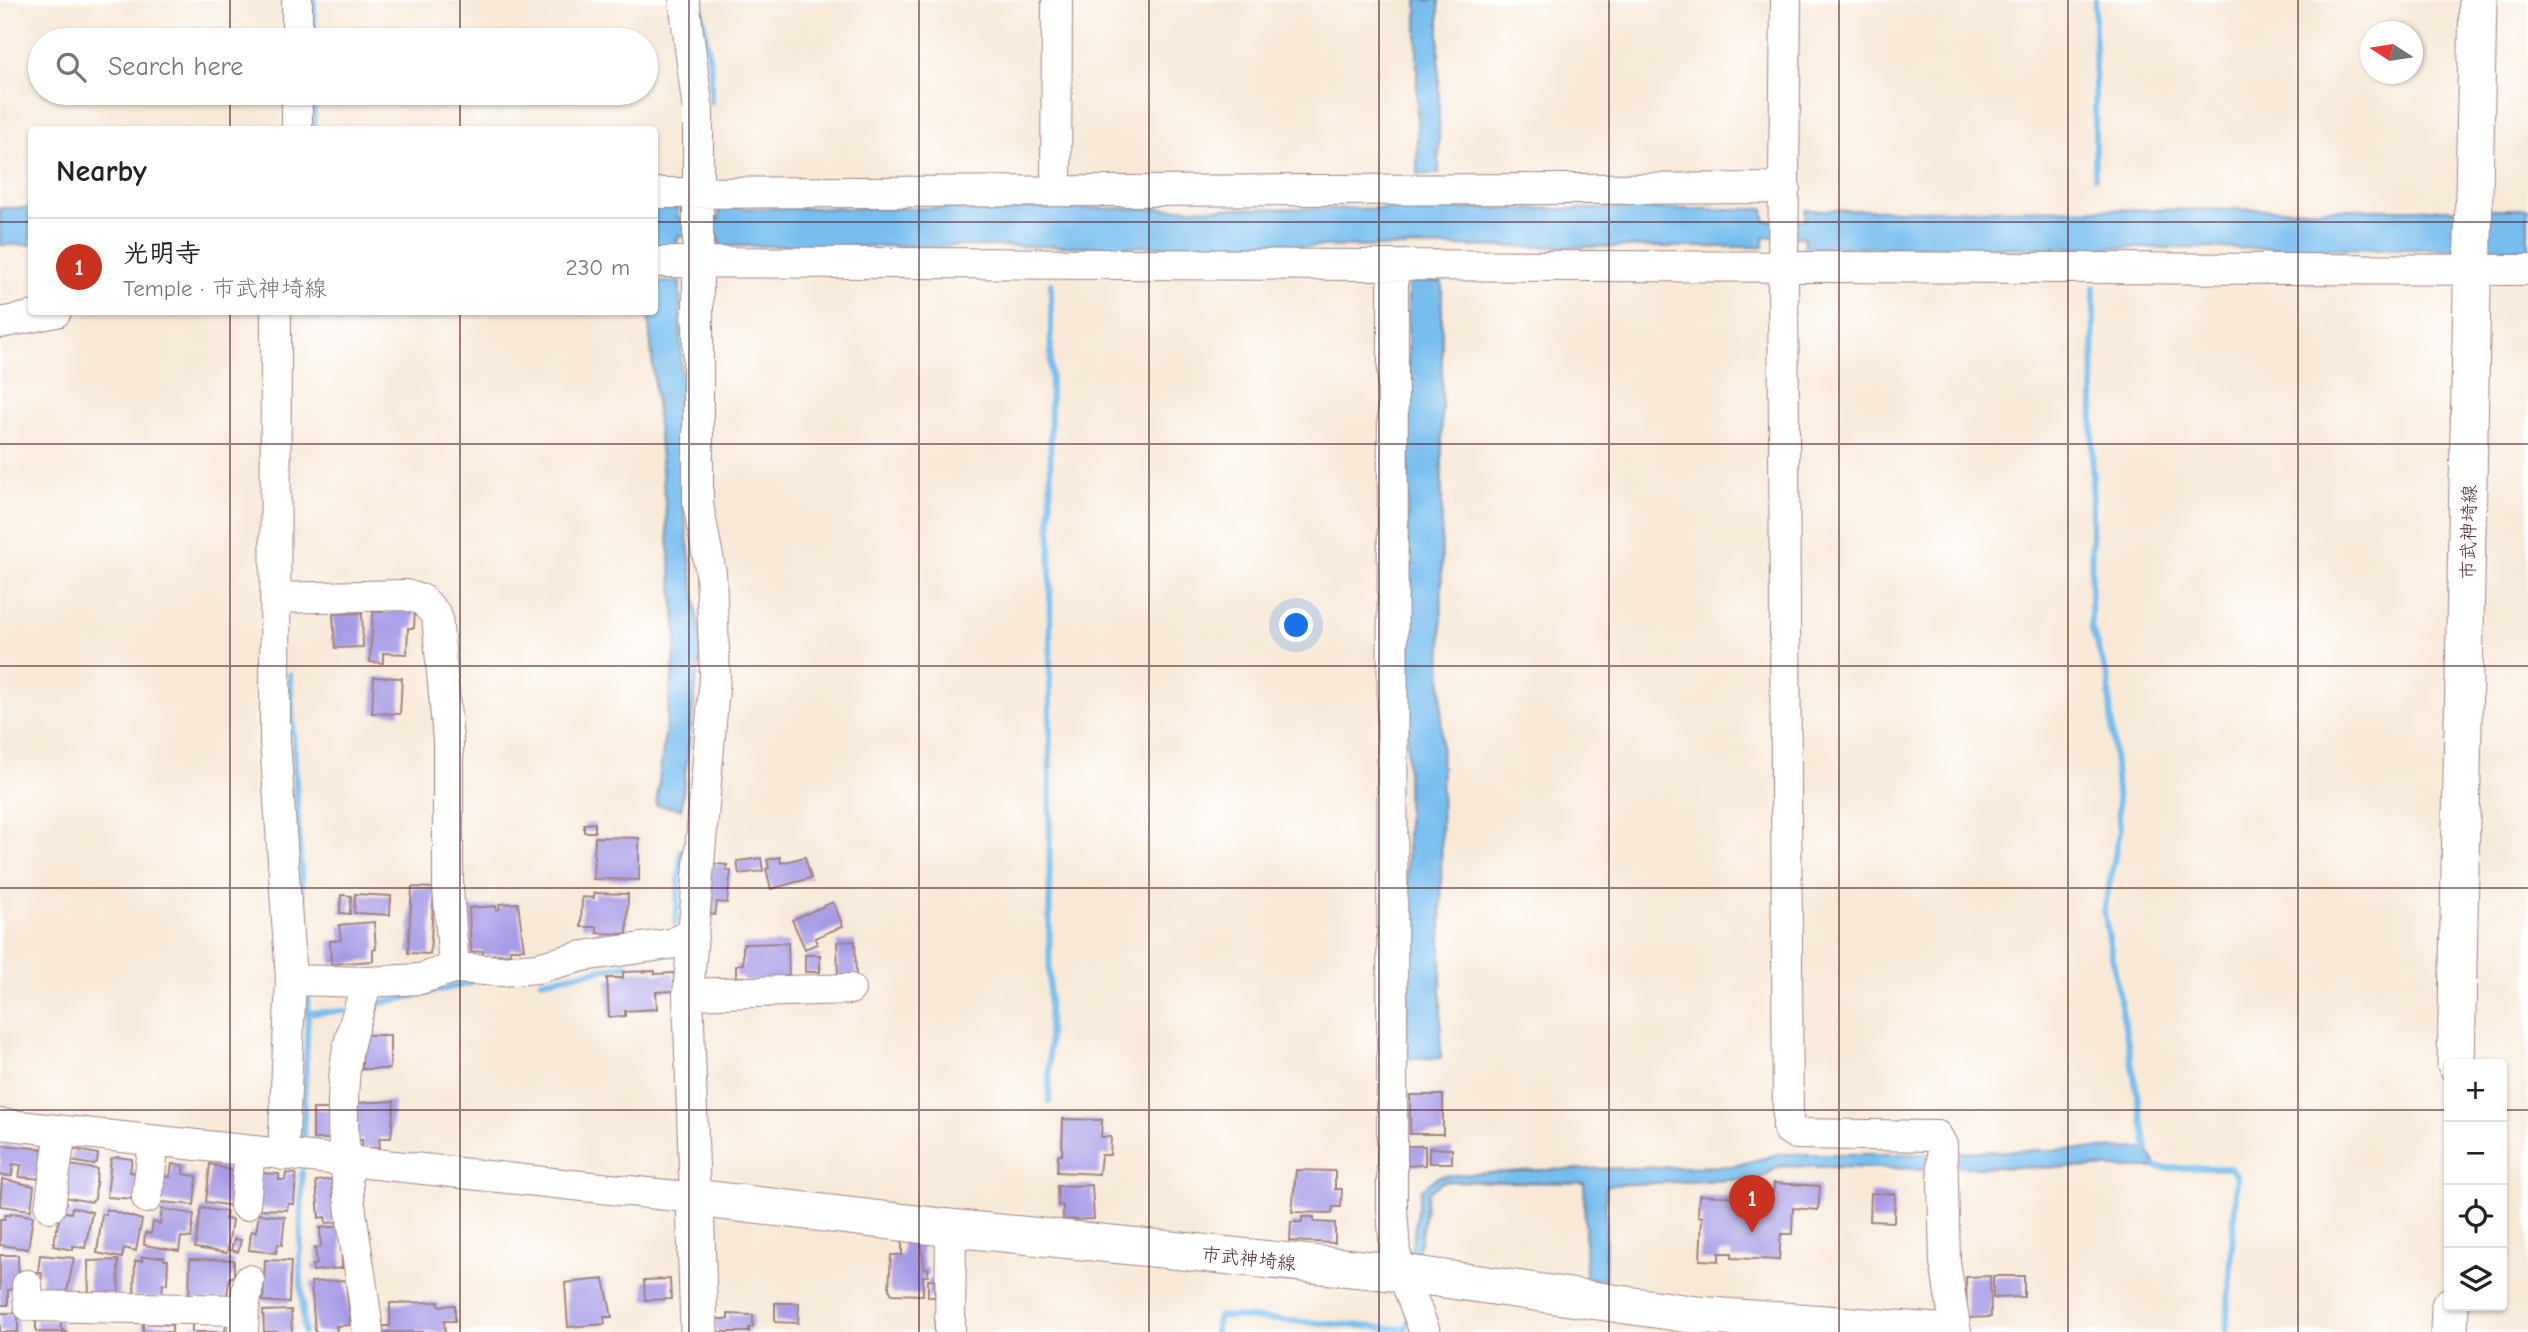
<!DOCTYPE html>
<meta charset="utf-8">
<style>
body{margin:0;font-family:"Comic Neue","Klee One",sans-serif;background:#f2f2f2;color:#222}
.controls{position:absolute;right:21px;bottom:21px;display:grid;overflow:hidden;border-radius:7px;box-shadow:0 2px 5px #0004}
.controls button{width:63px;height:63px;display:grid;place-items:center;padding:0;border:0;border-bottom:2px solid #e0e0e0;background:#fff;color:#222;font:35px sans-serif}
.compass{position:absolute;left:2360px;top:21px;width:63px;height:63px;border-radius:50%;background:#fff;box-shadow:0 2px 5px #0004;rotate:282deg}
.you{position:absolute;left:1297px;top:626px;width:24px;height:24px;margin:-18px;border:5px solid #fff;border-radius:50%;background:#1a73e8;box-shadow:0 0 0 10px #1a73e833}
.badge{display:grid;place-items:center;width:46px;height:46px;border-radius:50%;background:#c8321e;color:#fff;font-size:23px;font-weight:700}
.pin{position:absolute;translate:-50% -58px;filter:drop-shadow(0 2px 4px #0008)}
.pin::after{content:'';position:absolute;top:37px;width:24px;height:21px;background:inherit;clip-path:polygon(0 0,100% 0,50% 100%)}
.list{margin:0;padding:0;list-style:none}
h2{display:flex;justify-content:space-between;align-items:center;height:91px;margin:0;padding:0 28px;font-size:30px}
h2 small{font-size:23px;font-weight:400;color:#767676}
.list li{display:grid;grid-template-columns:46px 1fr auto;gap:21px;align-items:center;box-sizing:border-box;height:98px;padding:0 28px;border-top:2px solid #e0e0e0}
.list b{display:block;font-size:26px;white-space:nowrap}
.list p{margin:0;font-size:23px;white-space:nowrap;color:#767676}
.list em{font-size:23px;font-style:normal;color:#767676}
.icon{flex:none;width:38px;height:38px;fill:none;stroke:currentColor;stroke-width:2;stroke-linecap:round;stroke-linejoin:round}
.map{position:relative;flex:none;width:2528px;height:1332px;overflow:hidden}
.search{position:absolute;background:#fff;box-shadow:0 2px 5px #0004;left:28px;top:28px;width:630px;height:77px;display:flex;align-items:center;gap:18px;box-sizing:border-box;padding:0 24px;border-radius:38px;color:#767676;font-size:26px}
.panel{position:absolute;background:#fff;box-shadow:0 2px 5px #0004;left:28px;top:126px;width:630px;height:189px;border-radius:7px}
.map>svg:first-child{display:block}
.water{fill:#77beee;stroke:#606e8c;stroke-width:2}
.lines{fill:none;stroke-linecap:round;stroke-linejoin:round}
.stream{stroke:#77beee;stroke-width:6}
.building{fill:#a89be6}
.minor-casing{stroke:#a18481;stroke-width:32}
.major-casing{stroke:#a18481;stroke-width:39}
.minor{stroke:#fff;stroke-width:30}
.major{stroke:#fff;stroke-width:37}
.grid{fill:none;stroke:#4a1f2b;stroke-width:2;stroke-opacity:0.55}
.labels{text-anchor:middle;stroke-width:7;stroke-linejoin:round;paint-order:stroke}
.street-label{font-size:19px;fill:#4a1f2b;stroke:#fff}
</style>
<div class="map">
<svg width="2528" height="1332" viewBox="0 0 2528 1332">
<rect width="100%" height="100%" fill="#fff"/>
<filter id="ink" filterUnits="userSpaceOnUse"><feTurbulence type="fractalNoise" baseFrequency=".0143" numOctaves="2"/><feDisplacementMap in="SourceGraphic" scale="14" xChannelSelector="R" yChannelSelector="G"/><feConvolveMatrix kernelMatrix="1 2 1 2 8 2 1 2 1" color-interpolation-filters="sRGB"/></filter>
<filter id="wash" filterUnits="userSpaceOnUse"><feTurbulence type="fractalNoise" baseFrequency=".00686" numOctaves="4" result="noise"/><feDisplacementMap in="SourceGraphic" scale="28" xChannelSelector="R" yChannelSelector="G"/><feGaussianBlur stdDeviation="1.57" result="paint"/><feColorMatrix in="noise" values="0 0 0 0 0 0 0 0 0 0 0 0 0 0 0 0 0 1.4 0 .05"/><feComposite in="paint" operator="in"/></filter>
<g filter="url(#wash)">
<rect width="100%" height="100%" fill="#f8e9d7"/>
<!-- water -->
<path class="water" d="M1417,0H1439V174H1417Z
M0,208H31V245H0Z
M655,208H677L678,218L719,219V208L1764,209L1765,221L1805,220V210L2528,209V249L1805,247L1804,237H1764V247L719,246V236H678L677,246H655Z
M655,282H680L683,503L701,644L681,809L656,805L677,639L648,312H654Z
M1408,282H1442L1441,1058L1407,1059Z
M2147,1148L2157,1168L1958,1167L1957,1152Z
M1779,1154H1927L1931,1161L1930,1169L1781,1166L1758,1179L1606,1185L1605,1280L1586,1278L1584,1183L1443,1181L1428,1193L1418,1255L1411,1251L1421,1190L1439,1176L1538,1170L1734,1166Z"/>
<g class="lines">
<!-- stream -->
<path class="stream" d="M700,0L711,70V102
M2095,0V177
M314,40V0
M314,130V93
M2094,287L2091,627L2108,678L2120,831L2104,911L2147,1148
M290,675L306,967
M676,924L681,851
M541,981L627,965
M307,994L308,1013
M377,1004L471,983
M1049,1102L1051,283
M303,1137L308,1013L345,1011
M2157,1168H2230L2237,1177L2226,1332
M302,1171L300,1264L304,1332
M933,1332V1322
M1215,1332L1219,1316L1405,1329L1410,1319"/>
</g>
<g id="blocks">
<!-- building -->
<path class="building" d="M383,607L415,608L414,628H408L407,654L383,653V663L370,662L373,612H383Z
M362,613L363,647L335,648L333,614Z
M374,677L402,678L400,714L372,713Z
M595,823V832H584V824Z
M595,837L639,838V880L593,879Z
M780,857L781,863L805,857L811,878L771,889L766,869L769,868L767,860Z
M761,858L763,871L739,874L737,861Z
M707,863L727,865L726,871H731L727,903L717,902L715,915L706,914Z
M412,887L434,888L430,954L408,953Z
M594,893L628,894L627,934L597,933V927H581L582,897L594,898Z
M355,894L391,896L390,915L354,913Z
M341,895L351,896L350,914L340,913Z
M833,902L843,926L815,938L817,944L805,949L792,920Z
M518,903L524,949H510V954L483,955V951L471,952L469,908L496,906V910L500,909L499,904Z
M374,922L376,949L373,950V961L331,964L330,941L341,940L339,925Z
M855,941L856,978L838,979L837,942Z
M788,943L789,980L743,981V977H736V965L743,964V944Z
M805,955H820V972H805Z
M655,971V974L674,973L675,991L656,992L657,1009L625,1011V1016L609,1017L607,978H623V972Z
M362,1035H390V1069H362Z
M1410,1095H1443V1134H1410Z
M394,1101L391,1138H379L380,1148H362V1140H354L356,1103Z
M313,1109H330L329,1139H313Z
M1063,1119L1102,1120L1101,1137H1111L1110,1155H1101L1099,1174L1057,1172L1058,1155H1062Z
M3,1145L44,1149L41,1179L19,1177L21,1165L13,1164L12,1176L0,1175V1151Z
M1404,1146H1425V1165L1404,1166Z
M1429,1148L1452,1149V1163H1429Z
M73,1149L98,1154L97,1162L93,1165L71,1161Z
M117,1157L132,1159L130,1172L140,1173L135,1199L107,1197L111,1159Z
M172,1164L184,1165L183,1174L197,1176L194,1205L161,1202L164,1176L170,1177Z
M210,1164L235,1172L233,1206L206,1202Z
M69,1165L97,1169L95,1199L91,1202L64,1197Z
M1296,1170L1335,1171V1189H1342L1341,1207H1333L1332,1213L1292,1212Z
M260,1173L279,1174V1180H285L286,1173L296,1174L294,1204H288L287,1210L258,1209Z
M2,1179L34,1186L31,1210L0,1206Z
M332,1179L333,1196L339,1195L341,1222L326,1223L325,1217L319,1218L316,1181Z
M1774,1183L1820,1186L1818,1210L1793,1208L1792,1234H1781L1779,1260L1732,1258V1253H1719V1261L1700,1260L1702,1217L1698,1216L1699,1195L1757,1198L1758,1191L1773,1192Z
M1092,1185L1094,1219L1063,1220V1205L1058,1206L1057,1186Z
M1871,1193L1895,1194L1894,1222L1870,1221Z
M72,1207L92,1212L85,1248L73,1246V1250L53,1246L61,1211L71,1213Z
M201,1208L227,1212L225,1219L232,1220L227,1253L195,1248Z
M106,1209L142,1220L136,1251L124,1248L122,1258L97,1253L102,1214L106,1215Z
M162,1209L194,1214L191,1238L181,1237L179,1251L144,1245L145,1233L151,1234L153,1222L160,1224Z
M11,1213L33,1216L28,1249L0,1245V1219H4L5,1215H11Z
M259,1214L285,1217L282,1245L278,1244L276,1253L249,1250L251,1231L256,1232Z
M1302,1217H1314V1222L1335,1223V1243L1290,1241L1291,1222H1302Z
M341,1226L342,1268L313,1271L312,1265L317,1264L315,1248L321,1247L320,1228Z
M902,1238L921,1239L924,1268H928V1276H923V1295L892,1294L889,1289L891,1255H902Z
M234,1239L241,1240L238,1252L231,1250Z
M0,1255H18L19,1280L15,1290H8V1305H0Z
M40,1255L74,1258L66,1296L40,1293L42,1273H38Z
M142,1257H164V1260H168L167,1284L163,1283L162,1298L134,1297L135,1261H142Z
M190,1259L234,1260V1277H230L226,1300H189Z
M118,1260L119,1297H89L88,1261Z
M265,1260L291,1261L289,1303L263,1301Z
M1990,1276L1991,1317L1967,1318L1966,1277Z
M1993,1276H2024V1297L1993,1298Z
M604,1279L612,1317H604L605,1324L568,1327L565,1283Z
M670,1279L671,1299L645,1300L644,1280Z
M346,1280L350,1325L336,1326L337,1332H315L311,1282Z
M928,1280H935V1297H928Z
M439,1302V1306L455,1305V1321H444L445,1332H379V1326H390V1303Z
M775,1303H799L798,1323L775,1322Z
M291,1310L292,1332H264L263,1311Z
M0,1313H18V1332H0Z
M728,1314L753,1315V1327L749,1328V1332H715V1319H728Z
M36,1320L61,1321V1329L66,1332H36Z
M143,1323L172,1325V1332H143Z
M192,1324H226L225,1332H192Z"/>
</g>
</g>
<g filter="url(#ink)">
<use href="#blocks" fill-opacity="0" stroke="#a18481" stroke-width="2"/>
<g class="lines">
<defs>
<path id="minor" d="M1786,0L1783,268L1788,1129L1796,1134L1937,1136L1942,1145L1945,1262L1956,1332
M297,40V0
M297,130V93
M1056,191L1057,0
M654,193L1785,188
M654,262L2528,270
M1393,267L1392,1207L1395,1253L1425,1332
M276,312L275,740L291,980L283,1155
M0,323L56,312
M275,598L406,595L423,600L437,616L448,740V888L454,968
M291,980L367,982L420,979L454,968L501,971L537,968L583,956L670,944L691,935
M367,982C361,1005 351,1030 347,1054C333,1144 358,1243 368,1332
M688,994L850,989
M0,1124L695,1198L688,994L715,676L711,573L698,504V111L684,0
M147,1198L154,1141
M245,1205L250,1151
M50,1207L61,1131
M27,1285L29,1306L244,1310L243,1332
M244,1310L249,1280
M950,1332L951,1228"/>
<path id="major" d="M2456,1064L2478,0
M699,1332L695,1198L951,1228L1402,1273L1697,1315L1937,1332
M2449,1332L2450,1306"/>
</defs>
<!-- minor casing -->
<use href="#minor" class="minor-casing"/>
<!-- major casing -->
<use href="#major" class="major-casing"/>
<!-- minor -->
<use href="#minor" class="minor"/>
<!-- major -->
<use href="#major" class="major"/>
</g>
</g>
<!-- grid -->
<path class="grid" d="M230,0V40M460,0V40M689,0V1332M919,0V1332M1149,0V1332M1379,0V1332M1609,0V1332M1839,0V1332M2068,0V1332M2298,0V1332M230,93V130M460,93V130M0,222H32M654,222H2528M230,312V1332M460,312V1332M0,444H2528M0,666H2528M0,888H2528M0,1110H2449M2502,1110H2528"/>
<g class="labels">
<!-- street labels -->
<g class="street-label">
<text transform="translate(2468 532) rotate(-89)" y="7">市武神埼線</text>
<text transform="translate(1249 1258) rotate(6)" y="7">市武神埼線</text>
</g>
</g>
</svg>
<div class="controls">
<button>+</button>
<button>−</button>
<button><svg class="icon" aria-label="locate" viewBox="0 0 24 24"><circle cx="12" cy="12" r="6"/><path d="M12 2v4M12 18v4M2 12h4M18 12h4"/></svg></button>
<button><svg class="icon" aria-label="layers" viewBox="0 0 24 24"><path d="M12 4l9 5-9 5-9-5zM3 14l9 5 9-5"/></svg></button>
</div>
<svg class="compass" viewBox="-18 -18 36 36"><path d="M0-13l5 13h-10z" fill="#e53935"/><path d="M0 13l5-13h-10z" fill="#767676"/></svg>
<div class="you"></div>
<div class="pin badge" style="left:1752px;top:1233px">1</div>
<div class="search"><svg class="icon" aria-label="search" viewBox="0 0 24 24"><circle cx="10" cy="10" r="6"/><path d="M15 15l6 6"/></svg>Search here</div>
<section class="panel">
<h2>Nearby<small></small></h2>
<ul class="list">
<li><span class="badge">1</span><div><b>光明寺</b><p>Temple · 市武神埼線</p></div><em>230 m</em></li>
</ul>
</section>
</div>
